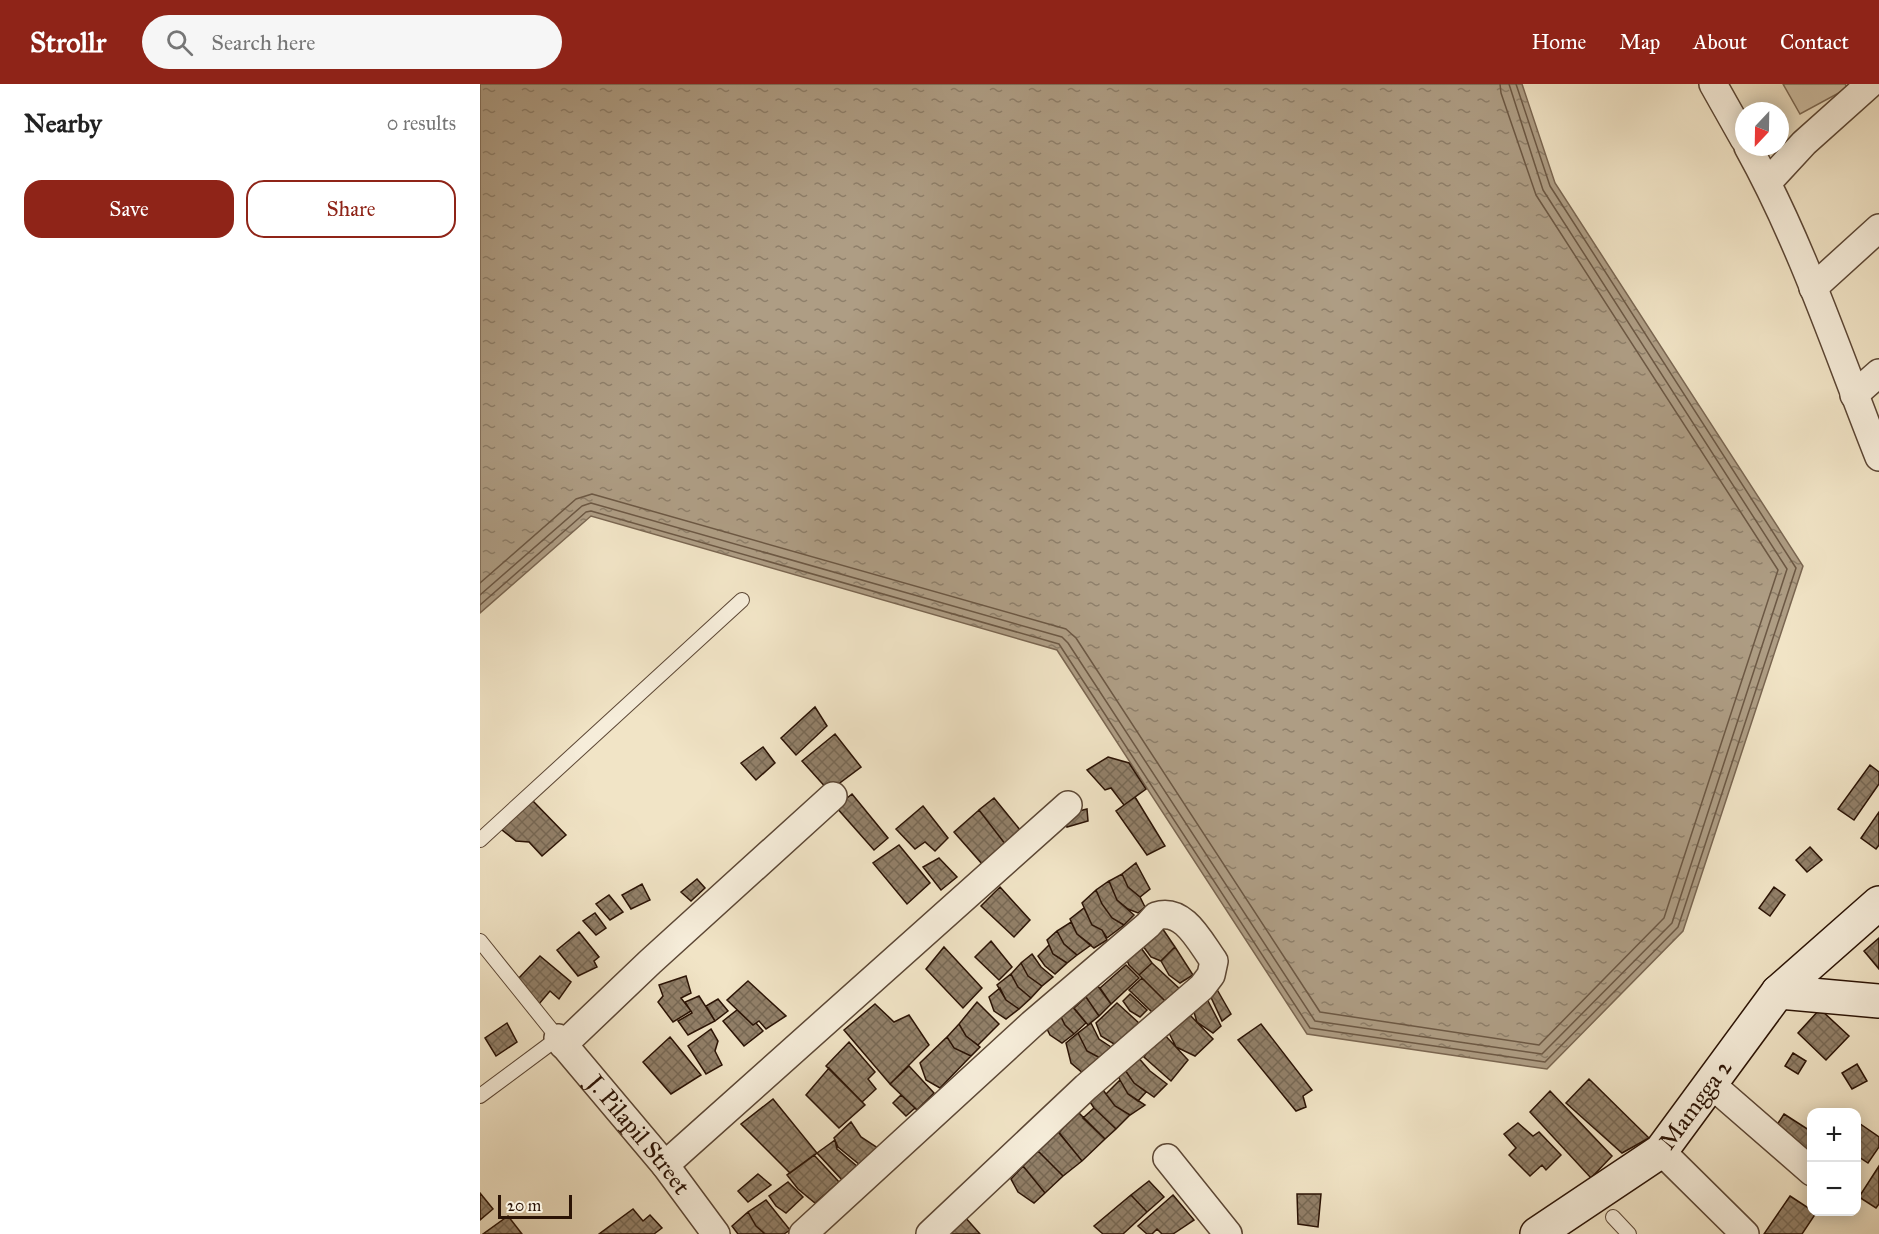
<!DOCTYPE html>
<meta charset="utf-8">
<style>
body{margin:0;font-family:"IM FELL Great Primer",serif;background:#f6f6f6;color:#222}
.controls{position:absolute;right:18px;bottom:18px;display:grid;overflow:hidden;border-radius:12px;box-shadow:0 3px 15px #0003}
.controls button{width:54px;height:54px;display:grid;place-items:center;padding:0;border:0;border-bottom:2px solid #e0e0e0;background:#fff;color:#222;font:30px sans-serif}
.compass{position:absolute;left:1255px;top:18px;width:54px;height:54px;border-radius:50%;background:#fff;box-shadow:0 3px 15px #0003;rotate:202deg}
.scale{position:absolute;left:18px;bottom:15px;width:74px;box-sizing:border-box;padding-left:6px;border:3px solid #2b1305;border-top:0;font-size:16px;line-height:21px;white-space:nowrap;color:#2b1305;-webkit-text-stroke:4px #f6edda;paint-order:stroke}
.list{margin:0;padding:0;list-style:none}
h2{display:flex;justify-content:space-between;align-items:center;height:78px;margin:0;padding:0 24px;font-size:26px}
h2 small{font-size:20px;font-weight:400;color:#767676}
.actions{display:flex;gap:12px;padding:18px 24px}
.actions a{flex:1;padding:14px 0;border:2px solid #8f2418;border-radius:18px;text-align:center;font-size:21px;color:#8f2418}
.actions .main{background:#8f2418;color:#fff}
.icon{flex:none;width:33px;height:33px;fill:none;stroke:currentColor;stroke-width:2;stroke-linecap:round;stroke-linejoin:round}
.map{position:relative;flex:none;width:1399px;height:1150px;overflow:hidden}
header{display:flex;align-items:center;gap:36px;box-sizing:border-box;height:84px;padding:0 30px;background:#8f2418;color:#fff}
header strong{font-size:28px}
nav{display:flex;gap:33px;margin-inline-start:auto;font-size:21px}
.search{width:420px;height:54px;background:#f6f6f6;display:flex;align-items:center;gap:15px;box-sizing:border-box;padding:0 21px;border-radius:33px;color:#767676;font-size:22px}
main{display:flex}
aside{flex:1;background:#fff}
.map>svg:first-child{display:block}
.park{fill:#cfc0a5;stroke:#7d6a55;stroke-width:1.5}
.water{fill:url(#water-ripples);stroke:#7a6651;stroke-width:1.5}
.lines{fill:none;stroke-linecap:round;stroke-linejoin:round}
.shore{stroke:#6c5844;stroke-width:1.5}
.building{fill:url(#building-cross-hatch);stroke:#2b1305;stroke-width:1.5}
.lane-casing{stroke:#5c4735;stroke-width:16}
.street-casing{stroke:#5c4735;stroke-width:30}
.secondary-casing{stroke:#2b1305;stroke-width:36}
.lane{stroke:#f6edda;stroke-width:14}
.street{stroke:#f6edda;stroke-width:27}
.secondary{stroke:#f6edda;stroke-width:33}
.labels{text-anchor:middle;stroke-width:4.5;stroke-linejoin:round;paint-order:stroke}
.street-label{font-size:24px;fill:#2b1305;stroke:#f6edda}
</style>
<header>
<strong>Strollr</strong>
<div class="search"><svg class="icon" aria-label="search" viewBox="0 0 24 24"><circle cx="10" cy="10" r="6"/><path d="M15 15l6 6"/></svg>Search here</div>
<nav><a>Home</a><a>Map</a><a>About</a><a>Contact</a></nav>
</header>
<main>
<aside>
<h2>Nearby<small>0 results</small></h2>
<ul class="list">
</ul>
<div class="actions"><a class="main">Save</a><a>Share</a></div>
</aside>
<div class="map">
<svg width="1399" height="1150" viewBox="0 0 1399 1150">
<defs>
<pattern id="water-ripples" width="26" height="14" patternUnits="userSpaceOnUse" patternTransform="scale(1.5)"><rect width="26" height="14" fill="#ae9d84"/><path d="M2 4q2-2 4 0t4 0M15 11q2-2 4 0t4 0" fill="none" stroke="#8e7f6a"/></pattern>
<pattern id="building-cross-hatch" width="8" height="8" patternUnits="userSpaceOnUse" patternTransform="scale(1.5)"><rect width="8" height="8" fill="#928069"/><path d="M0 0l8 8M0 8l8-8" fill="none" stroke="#776854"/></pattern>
</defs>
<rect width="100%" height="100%" fill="#f1e4c6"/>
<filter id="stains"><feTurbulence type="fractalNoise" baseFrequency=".00333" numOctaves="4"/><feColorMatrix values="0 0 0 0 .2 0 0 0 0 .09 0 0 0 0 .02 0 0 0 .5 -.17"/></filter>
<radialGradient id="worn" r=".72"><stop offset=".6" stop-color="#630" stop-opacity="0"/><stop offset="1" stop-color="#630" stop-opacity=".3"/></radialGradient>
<!-- park -->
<path class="park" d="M1303,0H1365L1368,4L1320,30Z"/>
<!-- water -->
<path class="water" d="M0,0H1042L1075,99L1323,482L1203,847L1067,985L827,950L577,566L111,432L0,529Z"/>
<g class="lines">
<!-- shore -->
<path class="shore" d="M0,499L96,415L112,410L586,545L596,554L840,928L1059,961L1184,834L1298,486L1056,111L1021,9L1020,0
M0,511L102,422L111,419L582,553L588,559L835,937L1062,970L1192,839L1307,485L1063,106L1029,0
M0,521L106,428L111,427L579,560L830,944L1065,978L1198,843L1316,484L1070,102L1036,0"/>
</g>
<!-- building -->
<path class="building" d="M335,623L347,642L316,671L301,654Z
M355,650L381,683L349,707L322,677Z
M283,663L295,679L276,696L261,679Z
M628,673L649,679L666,705L644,721L631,704L625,706L607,686Z
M1390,681L1399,688V700L1374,736L1358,725Z
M372,710L408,754L394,766L356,723Z
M655,713L685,762L667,771L636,727Z
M514,714L545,752L529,765L499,726Z
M53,717L86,751L62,772L49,758L36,757L17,742Z
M443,722L468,754L455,767L445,758L435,765L416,745Z
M607,725L608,737L587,743L583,731Z
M499,726L529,765L503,781L474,748Z
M1399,728V761L1396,765L1381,754Z
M419,761L450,799L427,820L393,779Z
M1330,763L1342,776L1327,788L1316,776Z
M459,774L477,793L461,806L443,783Z
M656,779L670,805L660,813L648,803L642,790Z
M642,790L648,803L660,813L665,823L658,829L648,825L637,816L629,797Z
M217,795L225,804L211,817L201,808Z
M629,797L637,816L654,831L644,841L632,834L622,820L616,806Z
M162,800L170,816L151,825L142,811Z
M520,803L550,836L534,853L501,822Z
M1294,803L1305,811L1290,832L1279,824Z
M616,806L622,820L632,834L644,841L627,854L622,846L612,841L602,819Z
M129,811L143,828L130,836L116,820Z
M604,824L612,841L622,846L627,856L614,864L597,850L590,835Z
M115,829L126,844L116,851L103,837Z
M591,838L597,850L611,861L597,871L584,860L577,847Z
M680,841L695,863L681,877L671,873L660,858Z
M577,847L584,860L597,871L587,879L573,870L567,856Z
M99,848L119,873L114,877L117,883L98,892L77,866Z
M1399,854V885L1384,867Z
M511,857L532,883L519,896L495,873Z
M656,857L672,879L659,891L649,881L643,867Z
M569,861L573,870L587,879L575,890L565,882L558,872Z
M464,863L502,904L483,924L446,885Z
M695,863L713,891L700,899L689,891L681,877Z
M552,870L561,883L573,893L562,902L548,892L541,879Z
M60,872L91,898L79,915L70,907L59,920L36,897Z
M541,879L548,892L562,902L551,914L538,903L531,890Z
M672,879L702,907L688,920L659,891Z
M646,881L659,894L631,920L620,904Z
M531,890L538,903L551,914L539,925L526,916L517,901Z
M206,892L211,909L201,914L211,927L193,938L178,918L183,912L179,901Z
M612,894L631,920L619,932L599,903Z
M662,894L686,918L672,928L649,906Z
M268,897L306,932L286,945L279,937L273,941L247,916Z
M735,902L751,930L742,937L729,909Z
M520,904L526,916L539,925L526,935L514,927L509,913Z
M650,910L667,926L660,933L650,927L643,917Z
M219,912L235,937L208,951L198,937L212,929L205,918Z
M606,913L619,932L608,941L594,924Z
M238,915L248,927L235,937L226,922Z
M727,915L741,942L733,949L717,938L713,925Z
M497,918L519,940L498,961L486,952L479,940Z
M637,919L660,940L639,963L621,952L616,939Z
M395,920L414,938L429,931L449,961L410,1000L364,946Z
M591,921L606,939L594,950L585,941L580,931Z
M1340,925L1369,952L1346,976L1318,949Z
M257,926L273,941L276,939L283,947L264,962L243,937Z
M708,929L733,955L715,972L696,963L688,947Z
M580,931L585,941L594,950L582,959L570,951L565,941Z
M27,939L37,958L16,972L5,954Z
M611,939L619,955L634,965L622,975L607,967L598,949Z
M479,940L486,952L500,963L491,972L474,964L467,953Z
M781,940L832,1006L823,1012L826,1023L816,1027L758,956Z
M231,945L238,957L235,967L242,981L226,990L208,962Z
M681,947L708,976L691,997L664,973Z
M598,949L607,967L622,975L604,990L591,979L586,959Z
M190,953L221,991L191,1010L163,978Z
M467,953L474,964L491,972L460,1004L446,996L440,979Z
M369,958L395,988L388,995L396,1005L382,1018L346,982Z
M1313,969L1326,977L1318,990L1305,982Z
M656,971L670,987L687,1000L674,1013L654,999L645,986Z
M1377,980L1387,997L1372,1005L1362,989Z
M429,982L454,1009L437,1026L410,1000Z
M349,984L385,1021L359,1044L326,1011Z
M645,986L654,999L666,1008L658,1017L648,1010L640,996L638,991Z
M1109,995L1169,1054L1142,1069L1086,1019Z
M640,996L648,1010L665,1021L650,1031L635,1022L626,1010Z
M620,1002L635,1022L650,1031L636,1045L614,1024L608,1015Z
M1070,1007L1132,1072L1111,1094L1050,1028Z
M421,1011L435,1024L426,1032L413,1019Z
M293,1015L337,1069L310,1089L261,1040Z
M614,1024L636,1045L625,1055L603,1034Z
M596,1026L625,1055L602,1077L579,1049L583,1044V1039Z
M1304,1030L1332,1048V1070L1330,1072L1293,1047Z
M1376,1037L1399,1053V1063L1388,1079L1376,1071Z
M371,1038L381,1053L398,1064L380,1081L358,1063L354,1054Z
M1038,1039L1053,1052L1059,1048L1081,1071L1066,1086L1062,1081L1050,1092L1029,1071L1036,1064L1024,1050Z
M577,1046L602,1077L583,1092L558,1067V1063Z
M355,1056L357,1065L379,1084L363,1097L337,1069Z
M558,1067L583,1092L565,1109L543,1082Z
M334,1071L359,1098L335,1119L318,1105L307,1091Z
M543,1082L565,1109L554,1119L538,1108L531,1095Z
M1399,1082V1120L1396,1124L1379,1113Z
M278,1090L291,1101L268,1118L258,1107Z
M669,1097L684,1113L667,1128L651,1111Z
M308,1098L323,1113L306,1129L296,1122L289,1112Z
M0,1109L13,1125L0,1136Z
M817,1110H841L838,1143L818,1140Z
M651,1111L667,1128L643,1150H623L614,1142Z
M693,1111L714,1136L693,1150H682L677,1145L672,1150H667L658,1142Z
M1310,1112L1336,1129L1322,1150H1284Z
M286,1116L310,1146L304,1150H285L276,1142L268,1128Z
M153,1125L163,1137L170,1131L182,1144L174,1150H119Z
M268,1128L276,1142L285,1150H258L252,1142Z
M28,1132L42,1150H3Z
M484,1132L500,1150H467Z"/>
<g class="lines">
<defs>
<path id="lane" d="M0,756L262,516
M0,857L78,954L0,1012
M1133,1133L1149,1150"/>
<g id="street">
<path d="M1233,0L1264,55"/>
<path d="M1268,63C1322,160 1358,270 1399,373"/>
<path d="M1288,98L1324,59L1390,0"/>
<path d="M1333,204L1399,144"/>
<path d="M1374,311L1399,289"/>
<path id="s1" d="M78,954L185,1081L236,1150"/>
<path d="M83,961L170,878L353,712"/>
<path d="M1232,1001L1332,1088"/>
<path d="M1181,1067L1265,1150"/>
<path d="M687,1074L748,1150"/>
<path d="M185,1081L588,721"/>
<path d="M323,1150L552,940L668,841L676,832C704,823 720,858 734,877L731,891L722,903L606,1003L450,1150"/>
</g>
<g id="secondary">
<path d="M1298,908L1399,917"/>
<path id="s2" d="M1057,1150L1181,1067L1298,908L1399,819"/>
</g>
</defs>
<!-- lane casing -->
<use href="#lane" class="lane-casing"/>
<!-- street casing -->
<use href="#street" class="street-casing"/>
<!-- secondary casing -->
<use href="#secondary" class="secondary-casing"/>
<!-- lane -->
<use href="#lane" class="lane"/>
<!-- street -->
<use href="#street" class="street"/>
<!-- secondary -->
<use href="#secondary" class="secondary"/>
</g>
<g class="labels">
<!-- street labels -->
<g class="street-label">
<text dy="8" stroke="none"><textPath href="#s2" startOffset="207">Mamgga 2</textPath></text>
<text dy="8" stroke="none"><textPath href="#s1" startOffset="126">J. Pilapil Street</textPath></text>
</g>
</g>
<rect width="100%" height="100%" filter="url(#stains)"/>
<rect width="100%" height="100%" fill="url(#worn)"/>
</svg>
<div class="controls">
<button>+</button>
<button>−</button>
</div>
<svg class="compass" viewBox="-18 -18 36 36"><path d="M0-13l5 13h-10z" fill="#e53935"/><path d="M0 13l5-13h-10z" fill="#767676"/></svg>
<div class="scale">20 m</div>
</div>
</main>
